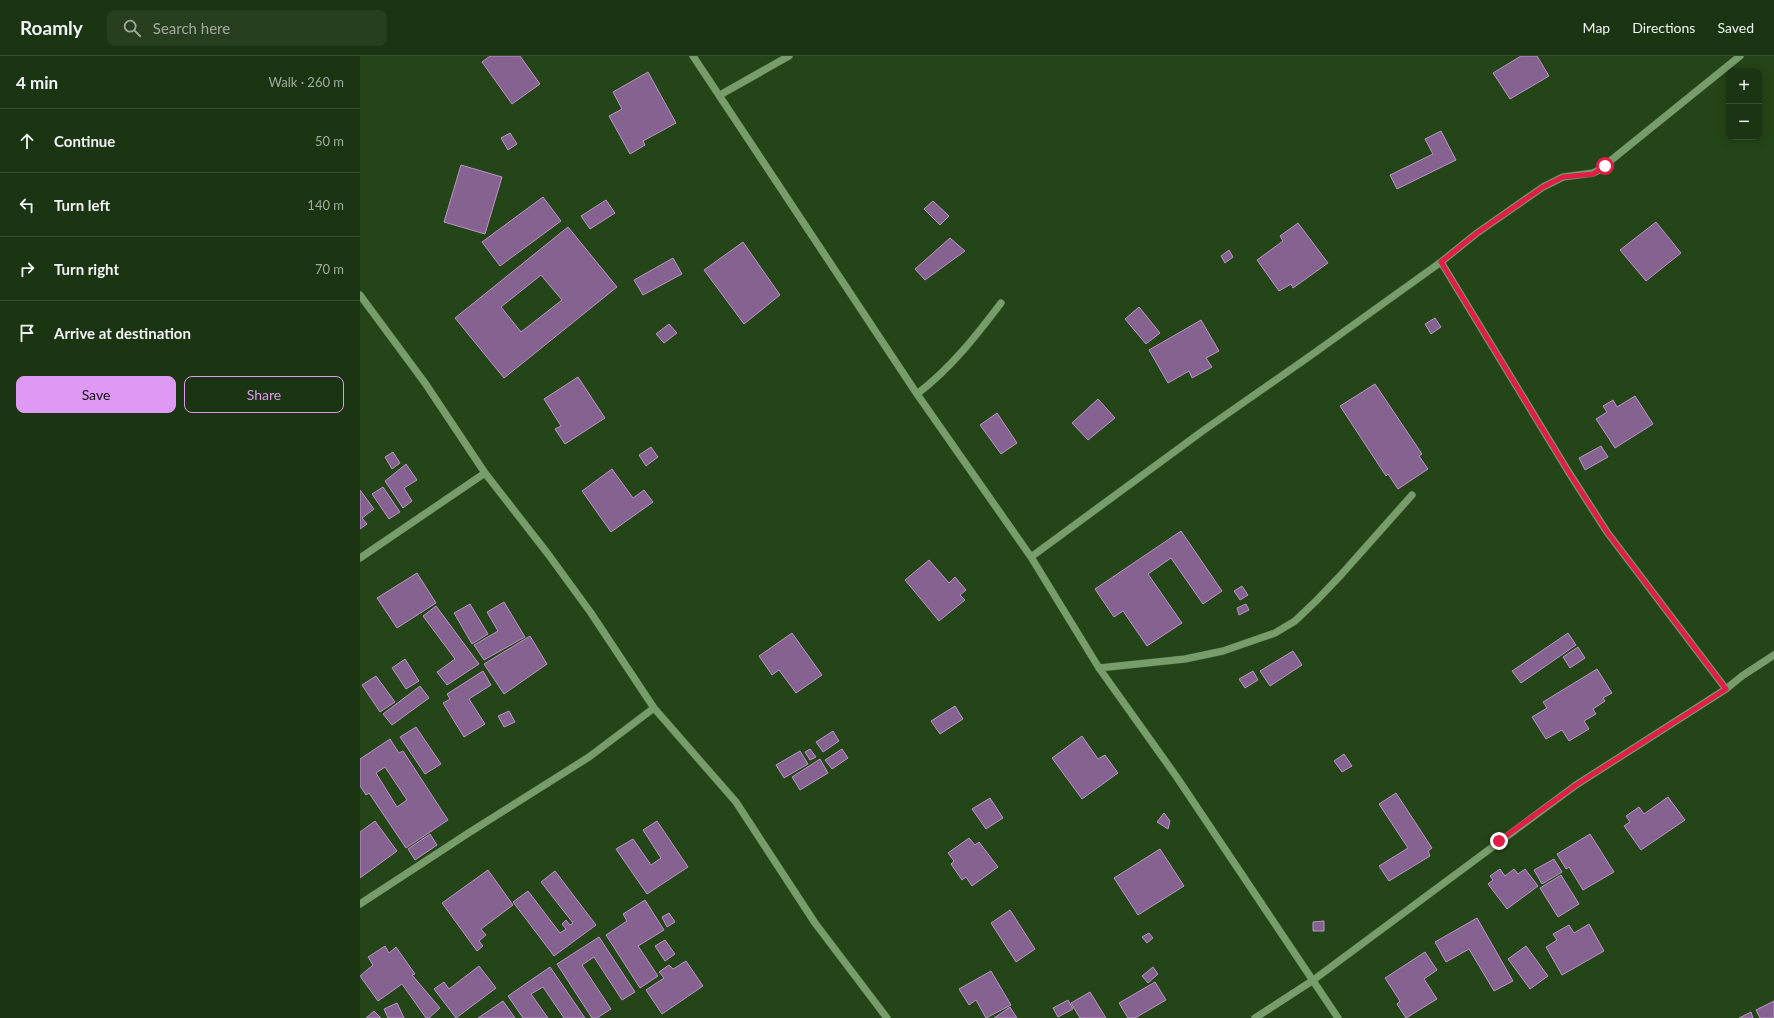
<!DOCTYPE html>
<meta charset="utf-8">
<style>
body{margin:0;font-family:Lato,sans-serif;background:#283f1f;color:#f1f3f6}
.controls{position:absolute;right:12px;top:12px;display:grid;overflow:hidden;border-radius:8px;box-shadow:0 2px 10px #0003}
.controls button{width:36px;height:36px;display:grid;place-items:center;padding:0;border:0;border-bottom:1px solid #394f31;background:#1b3411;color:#f1f3f6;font:20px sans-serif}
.stop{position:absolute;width:12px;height:12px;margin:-9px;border:3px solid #e11d48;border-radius:50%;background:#fff}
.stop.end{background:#e11d48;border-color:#fff;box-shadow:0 1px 4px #0008}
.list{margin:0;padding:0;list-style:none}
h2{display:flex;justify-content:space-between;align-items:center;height:52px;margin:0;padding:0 16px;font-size:17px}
h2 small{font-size:13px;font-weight:400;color:#a0aa9f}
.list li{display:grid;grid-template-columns:26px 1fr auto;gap:12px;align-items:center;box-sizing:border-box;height:64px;padding:0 16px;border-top:1px solid #394f31}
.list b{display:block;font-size:15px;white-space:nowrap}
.list em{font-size:13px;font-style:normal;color:#a0aa9f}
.actions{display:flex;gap:8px;padding:12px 16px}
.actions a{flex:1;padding:9px 0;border:1px solid #dd99f3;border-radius:8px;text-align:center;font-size:14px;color:#dd99f3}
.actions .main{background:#dd99f3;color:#111}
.icon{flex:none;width:22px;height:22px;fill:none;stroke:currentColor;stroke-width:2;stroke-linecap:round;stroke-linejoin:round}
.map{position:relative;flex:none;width:1414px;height:962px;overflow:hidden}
header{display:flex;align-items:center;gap:24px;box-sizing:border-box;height:56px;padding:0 20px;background:#1b3411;border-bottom:1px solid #394f31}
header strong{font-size:19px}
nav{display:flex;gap:22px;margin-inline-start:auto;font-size:14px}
.search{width:280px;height:36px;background:#283f1f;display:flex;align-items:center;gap:10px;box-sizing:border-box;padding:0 14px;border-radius:8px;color:#a0aa9f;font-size:15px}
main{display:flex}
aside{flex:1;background:#1b3411}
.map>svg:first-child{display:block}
.building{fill:#866291;stroke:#bb95c7;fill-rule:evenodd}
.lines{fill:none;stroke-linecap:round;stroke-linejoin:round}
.minor-casing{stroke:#425f39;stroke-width:8}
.minor{stroke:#779d6b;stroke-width:7}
.route{stroke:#e11d48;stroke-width:5}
</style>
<header>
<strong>Roamly</strong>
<div class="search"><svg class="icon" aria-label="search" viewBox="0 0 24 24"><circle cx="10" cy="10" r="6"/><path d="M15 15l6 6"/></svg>Search here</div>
<nav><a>Map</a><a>Directions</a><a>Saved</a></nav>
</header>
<main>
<aside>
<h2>4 min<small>Walk · 260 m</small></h2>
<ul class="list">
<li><svg class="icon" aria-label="ahead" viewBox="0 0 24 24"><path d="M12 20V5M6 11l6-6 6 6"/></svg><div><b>Continue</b></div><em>50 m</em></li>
<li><svg class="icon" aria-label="left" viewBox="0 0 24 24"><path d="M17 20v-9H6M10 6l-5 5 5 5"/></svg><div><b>Turn left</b></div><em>140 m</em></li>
<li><svg class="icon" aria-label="right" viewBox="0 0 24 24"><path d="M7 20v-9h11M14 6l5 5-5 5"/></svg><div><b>Turn right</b></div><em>70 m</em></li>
<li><svg class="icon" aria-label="arrive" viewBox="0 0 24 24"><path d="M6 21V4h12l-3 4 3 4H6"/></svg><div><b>Arrive at destination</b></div></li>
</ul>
<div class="actions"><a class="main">Save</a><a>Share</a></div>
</aside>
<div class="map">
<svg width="1414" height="962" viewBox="0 0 1414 962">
<rect width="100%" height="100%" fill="#244517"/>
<!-- building -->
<path class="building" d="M130,0H160L180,28L152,48L122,6Z
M1161,0H1177L1189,20L1150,43L1133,17Z
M288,16L316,67L283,85L285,89L270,98L249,60L262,53L253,36Z
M1081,75L1096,104L1037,133L1030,119L1073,98L1065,83Z
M150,77L157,88L148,94L141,82Z
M101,109L142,121L125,178L84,166Z
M183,141L201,165L140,210L122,186Z
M246,144L255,157L230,173L221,160Z
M573,145L589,160L580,169L564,153Z
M1296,166L1321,197L1286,225L1260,194Z
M938,167L968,207L933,232L931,228L919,235L897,204L923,185L920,180Z
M208,171L257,231L144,322L95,262ZM181,219L202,244L161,276L141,251Z
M590,182L605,195L565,224L555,213Z
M383,186L420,239L384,268L344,214Z
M869,194L873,201L865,207L861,200Z
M313,202L322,218L283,239L274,224Z
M779,251L800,277L786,288L765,263Z
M1075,262L1081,271L1071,278L1065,268Z
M841,264L859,295L846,302L852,311L832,322L829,315L808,327L789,294Z
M309,268L317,277L304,287L296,278Z
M218,321L245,362L205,388L195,373L201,370L184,343Z
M1015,328L1062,398L1059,400L1068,413L1038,433L1028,418L1026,420L980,350Z
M1275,340L1293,368L1255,392L1236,363L1247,356L1243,350L1253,344L1257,351Z
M738,343L755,362L728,384L712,367Z
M637,357L657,387L641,398L620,369Z
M1241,390L1248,401L1225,414L1219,402Z
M291,391L298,401L286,410L279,399Z
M33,396L40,407L32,413L25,401Z
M46,408L57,424L44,432L52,445L43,452L25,425Z
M252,413L273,442L284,434L293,446L251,476L222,435Z
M23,431L40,456L29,463L12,438Z
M0,434L14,453L2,462L7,468L0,473Z
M821,475L862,535L843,548L811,502L788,518L822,567L787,590L763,555L754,561L735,533Z
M569,504L589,527L595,521L606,534L600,539L605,544L579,565L545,524Z
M57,517L76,547L37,572L17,542Z
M882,530L888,539L880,544L874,535Z
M144,546L165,581L124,604L114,589L138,575L127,556Z
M110,548L128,578L112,588L94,557Z
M886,548L889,554L879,559L877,552Z
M76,550L119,608L87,629L77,616L95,603L63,560Z
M432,577L462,619L436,637L419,614L412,619L399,600Z
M1208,577L1216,589L1161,627L1152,615Z
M170,580L187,608L144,638L124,608Z
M1218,591L1225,602L1210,612L1203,601Z
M933,595L942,609L910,630L900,615Z
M45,603L59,625L46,633L32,612Z
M1237,613L1252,637L1243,642L1245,645L1233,653L1236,658L1224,665L1229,673L1209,685L1202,674L1186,683L1172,661L1187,652L1183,646Z
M123,615L131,629L109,643L125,668L104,681L83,647L90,643L87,638Z
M893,615L898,624L885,632L879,623Z
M16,620L35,646L20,656L2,629Z
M60,630L69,642L32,669L23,658Z
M595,650L603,663L580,678L571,665Z
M149,655L155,666L144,671L138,660Z
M56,671L81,708L65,718L40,681Z
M473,675L479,685L463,696L456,686Z
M722,680L738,703L745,699L758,717L722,743L692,702Z
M30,683L39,697L43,695L88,764L46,792L9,737L6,739L0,730V703ZM25,711L47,744L37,751L16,717Z
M450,693L456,701L450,704L445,696Z
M482,693L488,702L472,713L465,704Z
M440,695L448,708L424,722L416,709Z
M984,698L992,710L982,716L974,705Z
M460,703L468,717L440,734L432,721Z
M1036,737L1072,792L1068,795L1070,800L1029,825L1019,810L1048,792L1019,748Z
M1308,741L1325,764L1281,794L1264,770L1270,766L1266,760L1279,751L1284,758Z
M630,742L643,762L626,773L612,753Z
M804,757L810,765L808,773L797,766Z
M15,765L37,795L0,822V776Z
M297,765L328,811L287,838L256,793L273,783L291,809L301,802L283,774Z
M70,778L77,789L55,804L48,793Z
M1230,778L1254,816L1223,834L1209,811L1206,813L1197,798Z
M609,782L615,789L619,786L638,811L612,830L606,821L602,824L591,808L594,805L588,797Z
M800,793L824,830L778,859L754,822Z
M1194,803L1202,816L1182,828L1174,814Z
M1140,813L1145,820L1154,813L1158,818L1165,813L1178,830L1147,853L1128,828L1133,824L1130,820Z
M128,814L153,849L121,873L126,879L119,885L123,890L117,895L82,847Z
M195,815L236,869L194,900L153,846L168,835L200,877L206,873L202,868L206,864L210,869L213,867L181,826Z
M1201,819L1219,848L1198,861L1180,832Z
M285,844L304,874L278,890L298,920L280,932L246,879L267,865L263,858Z
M650,854L675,893L656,906L631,867Z
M309,857L315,866L307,871L302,861Z
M1117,862L1153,925L1134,935L1109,893L1086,906L1075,886Z
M964,865V875H953V866Z
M1229,868L1244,895L1202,919L1186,891L1197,884L1193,878L1209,869L1214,877Z
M789,877L793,882L787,887L782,881Z
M239,881L275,936L262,944L234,901L222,909L251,953L237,962H232L197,908Z
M305,884L315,898L305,905L295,890Z
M25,890L29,897L36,891L55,918L52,919L80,952L69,962H66L42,928L18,945L0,920L13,909L8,901Z
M1166,890L1188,920L1170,933L1148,903Z
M1065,896L1077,914L1064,923L1077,943L1046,962L1037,948L1040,945L1025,922Z
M326,905L343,930L302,958L286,934L304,922L299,916L309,909L313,913Z
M119,910L136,932L96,962L74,933L84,926L89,933Z
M190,911L225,962H204L183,931L171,938L188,962H163L148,940Z
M793,911L798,918L788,927L782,920Z
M631,915L651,949L626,962L616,944L609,949L599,933Z
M795,926L806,944L775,962H768L759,947Z
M730,936L746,962H720L711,947Z
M708,944L713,953L698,961L693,952Z
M143,945L155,962H118Z
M1414,945V962H1400L1396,954Z
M37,947L44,962H28L24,953Z
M650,951L657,962H634Z
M14,955L21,962H6Z
M1391,956L1393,962H1379Z"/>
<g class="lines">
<defs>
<path id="minor" d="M333,0L557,338L671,501L739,612L816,720L978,962
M360,39L429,0
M1081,206L1208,415L1247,476L1366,633
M0,239L65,327L125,417L188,498L231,557L294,652L376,746L455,867L527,962
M557,338C591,312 616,280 641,247
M671,501L844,374L950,300L1081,206L1117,177L1183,131L1203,121L1233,117L1239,114L1380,0
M0,502L125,417
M739,612L825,603L863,595L915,577L935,565L957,544L980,520L1052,439
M0,848L110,776L229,701L294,652
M895,962L952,925L1216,729L1366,633L1382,620L1414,599"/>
</defs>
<!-- minor casing -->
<use href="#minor" class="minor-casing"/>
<!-- minor -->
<use href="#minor" class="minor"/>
</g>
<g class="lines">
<!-- route -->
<path class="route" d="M1139,785L1216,729L1366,633L1247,476L1208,415L1081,206L1117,177L1183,131L1203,121L1233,118L1245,110"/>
</g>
</svg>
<div class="controls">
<button>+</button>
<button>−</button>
</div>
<div class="stop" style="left:1245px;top:110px"></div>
<div class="stop end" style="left:1139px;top:785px"></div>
</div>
</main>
